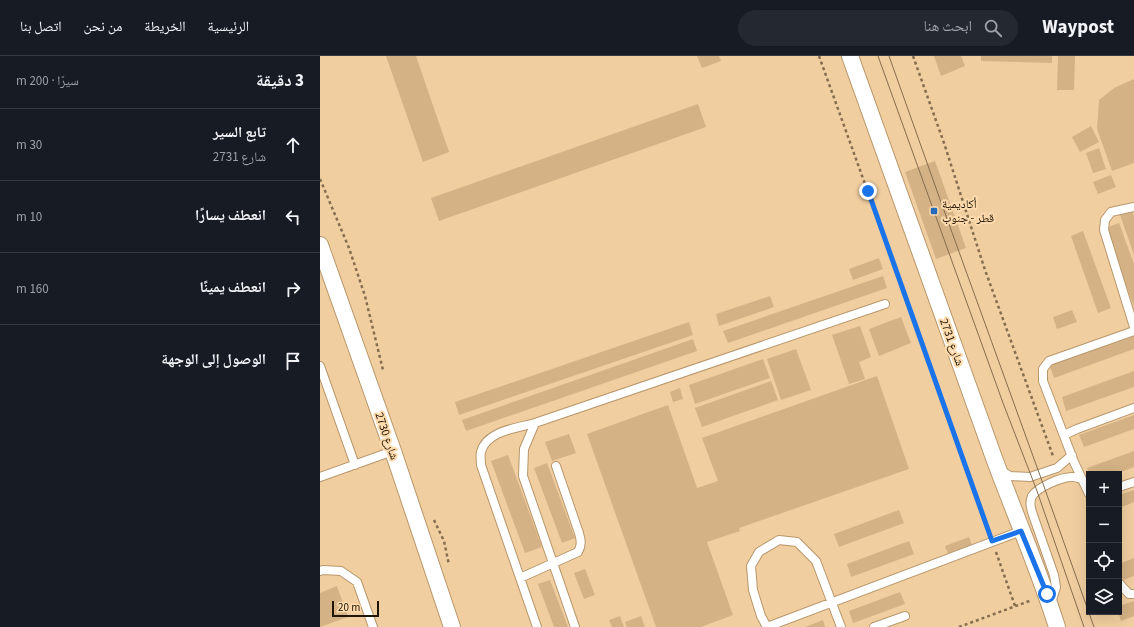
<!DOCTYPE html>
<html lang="ar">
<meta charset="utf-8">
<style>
body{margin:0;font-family:"Source Sans 3","Noto Naskh Arabic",sans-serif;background:#242831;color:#f1f3f6;direction:rtl}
.controls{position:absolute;right:12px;bottom:12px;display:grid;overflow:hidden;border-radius:0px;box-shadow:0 4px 16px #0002}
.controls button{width:36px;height:36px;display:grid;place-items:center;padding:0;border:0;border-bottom:1px solid #363941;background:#171b24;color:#f1f3f6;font:20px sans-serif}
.scale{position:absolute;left:12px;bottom:10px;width:47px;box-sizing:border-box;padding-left:4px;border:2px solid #211504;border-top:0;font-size:11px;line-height:14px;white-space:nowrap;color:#211504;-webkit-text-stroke:3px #fedbad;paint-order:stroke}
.stop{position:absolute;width:12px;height:12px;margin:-9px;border:3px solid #1a73e8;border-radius:50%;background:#fff}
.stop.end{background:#1a73e8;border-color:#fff;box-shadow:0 1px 4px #0008}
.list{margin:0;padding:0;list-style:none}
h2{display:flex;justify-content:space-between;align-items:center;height:52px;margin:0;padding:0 16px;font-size:17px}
h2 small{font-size:13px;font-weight:400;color:#9ea1a6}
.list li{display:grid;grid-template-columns:26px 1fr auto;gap:12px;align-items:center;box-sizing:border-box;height:72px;padding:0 16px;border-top:1px solid #363941}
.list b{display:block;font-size:15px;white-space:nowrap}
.list p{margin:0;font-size:13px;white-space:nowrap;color:#9ea1a6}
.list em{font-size:13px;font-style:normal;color:#9ea1a6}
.icon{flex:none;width:22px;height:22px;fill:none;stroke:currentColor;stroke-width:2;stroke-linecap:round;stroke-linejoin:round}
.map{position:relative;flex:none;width:814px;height:571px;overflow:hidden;direction:ltr}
header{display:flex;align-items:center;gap:24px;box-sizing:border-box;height:56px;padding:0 20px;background:#171b24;border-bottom:1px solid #363941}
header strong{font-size:19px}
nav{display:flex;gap:22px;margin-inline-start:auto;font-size:14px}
.search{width:280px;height:36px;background:#242831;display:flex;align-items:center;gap:10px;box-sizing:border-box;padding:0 14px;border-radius:22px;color:#9ea1a6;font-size:15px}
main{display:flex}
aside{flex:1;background:#171b24}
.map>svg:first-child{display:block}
.building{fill:#d4b285}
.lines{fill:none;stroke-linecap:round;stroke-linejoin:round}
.lane-casing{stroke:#b8976b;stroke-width:10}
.street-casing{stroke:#b8976b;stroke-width:18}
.path{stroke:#856e4f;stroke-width:2.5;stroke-dasharray:3 3;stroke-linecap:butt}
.lane{stroke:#fff;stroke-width:8}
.street{stroke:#fff;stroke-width:16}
.tram{stroke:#846d4e;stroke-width:1}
.route{stroke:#1a73e8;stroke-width:5}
.poi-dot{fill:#256cbc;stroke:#fedbad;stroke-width:1.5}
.labels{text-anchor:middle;stroke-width:4;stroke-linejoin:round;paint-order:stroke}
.poi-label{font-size:12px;fill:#211504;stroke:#fedbad;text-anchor:start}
.street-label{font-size:12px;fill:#211504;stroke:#fedbad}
</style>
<header>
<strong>Waypost</strong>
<div class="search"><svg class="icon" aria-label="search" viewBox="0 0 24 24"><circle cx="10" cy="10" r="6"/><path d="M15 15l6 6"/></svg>ابحث هنا</div>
<nav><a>الرئيسية</a><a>الخريطة</a><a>من نحن</a><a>اتصل بنا</a></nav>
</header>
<main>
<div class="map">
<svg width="814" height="571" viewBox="0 0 814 571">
<rect width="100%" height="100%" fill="#f1cea0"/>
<!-- building -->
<path class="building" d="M66,0H96L129,96L103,106Z
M377,0H399L401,5L382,12Z
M614,0H641L645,10L621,20Z
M661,0H732V7L661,5Z
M738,0H755L754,34H737Z
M814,23V107L792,115L777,73L779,44L794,32Z
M378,48L386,71L119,165L111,142Z
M771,70L779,86L760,96L752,81Z
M779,92L786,113L773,117L766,97Z
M615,105L646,192L616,203L585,116Z
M791,119L796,131L778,138L773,126Z
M812,155L814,160V199L800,159Z
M799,167L814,208V251L786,172Z
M763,175L791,252L778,257L751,180Z
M559,202L563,213L533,224L529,213Z
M563,220L567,232L408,287L403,275Z
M450,240L454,251L399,270L396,258Z
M752,254L757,266L737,273L733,261Z
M581,261L591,287L559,300L549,273Z
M369,266L373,279L139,359L135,346Z
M540,270L551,301L539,306L545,323L529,328L512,279Z
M814,278V293L734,322L729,308Z
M373,283L377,295L146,375L142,364Z
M476,293L491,334L461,344L447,303Z
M443,303L450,322L375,348L369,329Z
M814,315V331L746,355L742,341Z
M557,320L589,413L419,472L420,475L387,486L413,559L381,571H336L267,378L348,349L377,432L398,425L382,382Z
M451,325L458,344L382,371L375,352Z
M360,332L363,343L353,346L350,336Z
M814,359V373L764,391L759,379Z
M249,378L256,397L232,405L225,386Z
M814,395V411L796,418H769L767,412Z
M188,399L222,491L205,497L171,405Z
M227,407L255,482L242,487L214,412Z
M814,434V446L799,452V439Z
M579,454L584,467L519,491L514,478Z
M649,481L652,489L628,498L625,490Z
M589,485L594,498L531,521L527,508Z
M814,502V520L803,524L799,514V508Z
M265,513L275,539L264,543L254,517Z
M230,524L248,571H234L218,528Z
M17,530L28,561L0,571V537Z
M580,536L585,548L533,567L529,555Z
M814,545V560L801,565L798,556H799V550Z
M300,560L304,571H292L289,564Z
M321,560L325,571H307L305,566Z
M503,564L505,571H485Z"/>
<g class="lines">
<defs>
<path id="lane" d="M814,151L791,156L785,164L784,174L814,271
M0,310L35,409
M215,367C197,372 166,375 161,396C160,399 161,405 161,409L217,571
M744,379L757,373L814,352
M680,414L690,420L710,421L737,412L752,399
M0,421L73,395
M799,431L814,426
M769,438L754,406L723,325V313L729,305L814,275
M0,515L3,514L21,515L37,526L53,571
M200,522L258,496C262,489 261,484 259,477L236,410
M799,527L809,538H814
M731,547L736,531L734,519L713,459C711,453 709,447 712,440C718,431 741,421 752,421C755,421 759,422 761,423
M255,571L203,420L204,393L215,367L565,248
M447,571L701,475
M447,571L441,560L433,534L431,510L439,496L459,484L477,486L496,505L521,571
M554,571L585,560"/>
<path id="street" d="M530,0C578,134 626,268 674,402C695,459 719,514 737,571
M0,189L73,395L132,571"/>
</defs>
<!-- lane casing -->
<use href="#lane" class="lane-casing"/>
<!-- street casing -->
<use href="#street" class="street-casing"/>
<!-- path -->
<path class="path" d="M499,0L619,334L669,476
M593,0L624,87L665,214L733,400
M0,123L29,192L45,240L63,314
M114,464L124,485L129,509
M676,496L695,550
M639,571L712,544"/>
<!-- lane -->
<use href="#lane" class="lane"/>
<!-- street -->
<use href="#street" class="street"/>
<!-- tram -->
<path class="tram" d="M558,0L683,347L717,435L764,571
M569,0C636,191 707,380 774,571"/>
</g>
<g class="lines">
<!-- route -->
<path class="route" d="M548,135L672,485L701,475L727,538"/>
</g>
<!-- markers -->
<rect class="poi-dot" x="610" y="151" width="8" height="8" rx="2"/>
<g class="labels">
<!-- poi labels -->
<g class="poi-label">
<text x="622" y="152">أكاديمية<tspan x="622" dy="14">قطر - جنوب</tspan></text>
</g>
<!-- street labels -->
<g class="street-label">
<text transform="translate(632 286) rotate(70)" y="4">شارع 2731</text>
<text transform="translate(67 380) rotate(71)" y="4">شارع 2730</text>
</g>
</g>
</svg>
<div class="controls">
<button>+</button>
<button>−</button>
<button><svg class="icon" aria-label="locate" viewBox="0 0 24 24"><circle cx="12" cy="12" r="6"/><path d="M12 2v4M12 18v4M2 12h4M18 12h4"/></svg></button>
<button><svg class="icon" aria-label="layers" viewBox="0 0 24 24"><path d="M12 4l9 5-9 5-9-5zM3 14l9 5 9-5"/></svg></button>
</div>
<div class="scale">20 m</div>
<div class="stop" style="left:727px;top:538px"></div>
<div class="stop end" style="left:548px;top:135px"></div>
</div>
<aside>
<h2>3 دقيقة<small>سيرًا · 200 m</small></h2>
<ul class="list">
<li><svg class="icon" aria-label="ahead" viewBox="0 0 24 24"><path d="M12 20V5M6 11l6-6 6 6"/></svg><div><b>تابع السير</b><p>شارع 2731</p></div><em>30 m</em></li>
<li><svg class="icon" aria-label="left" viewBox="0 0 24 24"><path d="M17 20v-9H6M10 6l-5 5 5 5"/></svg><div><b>انعطف يسارًا</b></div><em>10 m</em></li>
<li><svg class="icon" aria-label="right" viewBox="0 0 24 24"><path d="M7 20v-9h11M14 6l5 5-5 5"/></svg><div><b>انعطف يمينًا</b></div><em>160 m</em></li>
<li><svg class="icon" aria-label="arrive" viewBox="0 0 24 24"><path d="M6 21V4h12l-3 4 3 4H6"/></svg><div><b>الوصول إلى الوجهة</b></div></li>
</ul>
</aside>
</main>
